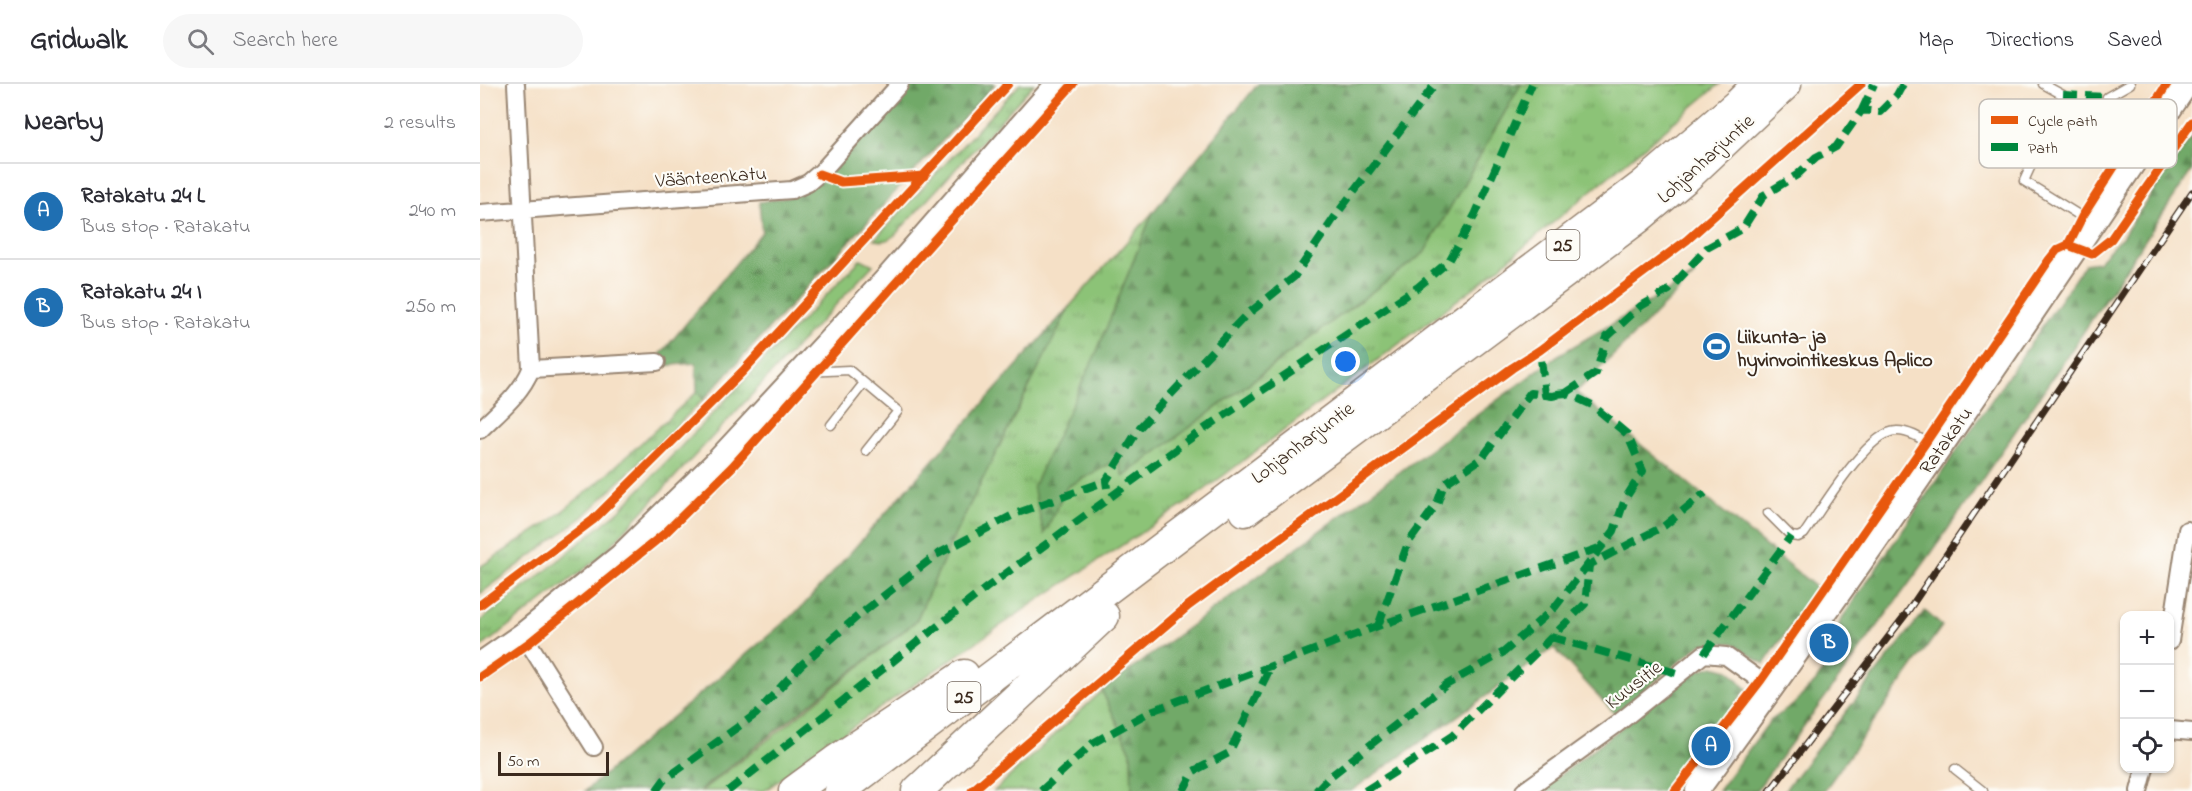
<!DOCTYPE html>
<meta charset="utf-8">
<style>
body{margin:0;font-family:"Indie Flower",sans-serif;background:#f7f7f7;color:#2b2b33}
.controls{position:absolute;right:18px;bottom:18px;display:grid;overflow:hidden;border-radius:12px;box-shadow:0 2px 4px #0004}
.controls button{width:54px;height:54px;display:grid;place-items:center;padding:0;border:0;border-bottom:2px solid #e1e1e2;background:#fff;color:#2b2b33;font:30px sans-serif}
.scale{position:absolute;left:18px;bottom:15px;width:111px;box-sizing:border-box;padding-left:6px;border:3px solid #3b2a1e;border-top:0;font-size:16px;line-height:21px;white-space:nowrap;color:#3b2a1e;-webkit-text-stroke:4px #fdfcf7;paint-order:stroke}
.you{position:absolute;left:866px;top:278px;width:21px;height:21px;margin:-15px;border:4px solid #fff;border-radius:50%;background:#1a73e8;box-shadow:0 0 0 9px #1a73e833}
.badge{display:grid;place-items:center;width:39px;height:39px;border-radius:50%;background:#1f6fb2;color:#fff;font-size:20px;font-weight:700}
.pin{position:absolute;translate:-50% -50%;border:3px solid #fff;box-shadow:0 2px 6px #0006}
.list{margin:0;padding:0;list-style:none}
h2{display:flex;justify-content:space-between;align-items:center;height:78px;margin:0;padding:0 24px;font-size:26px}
h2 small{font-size:20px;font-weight:400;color:#7c7c81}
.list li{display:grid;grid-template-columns:39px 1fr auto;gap:18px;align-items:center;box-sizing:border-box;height:96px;padding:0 24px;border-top:2px solid #e1e1e2}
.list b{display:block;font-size:22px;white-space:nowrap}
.list p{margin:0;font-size:20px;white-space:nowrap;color:#7c7c81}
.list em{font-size:20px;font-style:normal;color:#7c7c81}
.icon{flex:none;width:33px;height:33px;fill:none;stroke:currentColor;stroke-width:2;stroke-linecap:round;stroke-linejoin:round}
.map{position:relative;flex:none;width:1712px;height:707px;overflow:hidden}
header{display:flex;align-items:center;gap:36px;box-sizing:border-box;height:84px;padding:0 30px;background:#fff;border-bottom:2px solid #e1e1e2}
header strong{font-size:28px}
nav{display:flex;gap:33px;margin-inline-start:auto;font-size:21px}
.search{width:420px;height:54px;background:#f7f7f7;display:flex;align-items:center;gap:15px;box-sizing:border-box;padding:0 21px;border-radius:33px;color:#7c7c81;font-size:22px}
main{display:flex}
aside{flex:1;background:#fff}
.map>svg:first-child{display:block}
.grass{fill:url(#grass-tufts);stroke:#64764a;stroke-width:1.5}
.forest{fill:url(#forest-firs);stroke:#566a43;stroke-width:1.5}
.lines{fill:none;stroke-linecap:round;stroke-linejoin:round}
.lane-casing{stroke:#988572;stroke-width:11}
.street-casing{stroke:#988572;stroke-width:20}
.secondary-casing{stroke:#988572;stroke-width:26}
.highway-casing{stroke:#988572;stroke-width:33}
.lane{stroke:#fff;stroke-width:8}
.street{stroke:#fff;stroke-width:16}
.secondary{stroke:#fff;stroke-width:22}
.highway{stroke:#fff;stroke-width:30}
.rail-casing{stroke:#3b2a1e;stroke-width:7}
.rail{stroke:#fdfcf7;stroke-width:4.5;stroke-dasharray:14;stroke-linecap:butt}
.quiet{stroke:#00873e;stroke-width:8;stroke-dasharray:15 8;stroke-linecap:butt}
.cycleway-casing{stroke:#fdfcf7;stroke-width:13}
.cycleway{stroke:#e8590c;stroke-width:9}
.labels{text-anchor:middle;stroke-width:4.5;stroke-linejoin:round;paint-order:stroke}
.shield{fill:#fdfcf7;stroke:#75695f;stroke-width:1.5}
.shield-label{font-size:18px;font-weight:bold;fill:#3b2a1e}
.street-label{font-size:20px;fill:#3b2a1e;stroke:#fdfcf7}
.poi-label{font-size:20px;font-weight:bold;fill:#3b2a1e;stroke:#fdfcf7;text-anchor:start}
.key{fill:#fdfcf7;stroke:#c3bdb6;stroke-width:1.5}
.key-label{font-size:16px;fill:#3b2a1e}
</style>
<header>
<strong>Gridwalk</strong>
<div class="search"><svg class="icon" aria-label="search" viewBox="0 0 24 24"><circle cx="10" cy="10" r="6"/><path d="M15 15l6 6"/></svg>Search here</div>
<nav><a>Map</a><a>Directions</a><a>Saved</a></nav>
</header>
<main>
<aside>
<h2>Nearby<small>2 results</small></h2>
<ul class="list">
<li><span class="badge">A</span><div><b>Ratakatu 24 L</b><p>Bus stop · Ratakatu</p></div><em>240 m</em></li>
<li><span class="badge">B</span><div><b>Ratakatu 24 I</b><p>Bus stop · Ratakatu</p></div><em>250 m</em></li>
</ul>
</aside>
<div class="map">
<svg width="1712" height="707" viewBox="0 0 1712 707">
<defs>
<pattern id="grass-tufts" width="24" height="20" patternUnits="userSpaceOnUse" patternTransform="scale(1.5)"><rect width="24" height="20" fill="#8cc377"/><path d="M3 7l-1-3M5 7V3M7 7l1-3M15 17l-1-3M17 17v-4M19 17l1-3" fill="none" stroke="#749f61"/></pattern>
<pattern id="forest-firs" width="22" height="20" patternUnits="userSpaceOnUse" patternTransform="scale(1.5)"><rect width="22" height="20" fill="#71a968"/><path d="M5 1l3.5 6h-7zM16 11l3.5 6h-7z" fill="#5e8a55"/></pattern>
</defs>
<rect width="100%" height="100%" fill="#fdfcf7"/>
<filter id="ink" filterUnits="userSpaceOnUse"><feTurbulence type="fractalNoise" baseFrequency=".0167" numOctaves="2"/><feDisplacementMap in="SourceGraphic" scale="12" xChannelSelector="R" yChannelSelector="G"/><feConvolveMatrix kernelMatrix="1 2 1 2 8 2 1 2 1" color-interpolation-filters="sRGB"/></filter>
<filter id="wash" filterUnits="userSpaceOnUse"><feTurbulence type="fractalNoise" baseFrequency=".008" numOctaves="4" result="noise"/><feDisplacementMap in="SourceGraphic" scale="24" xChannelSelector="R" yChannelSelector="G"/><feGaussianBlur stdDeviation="1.35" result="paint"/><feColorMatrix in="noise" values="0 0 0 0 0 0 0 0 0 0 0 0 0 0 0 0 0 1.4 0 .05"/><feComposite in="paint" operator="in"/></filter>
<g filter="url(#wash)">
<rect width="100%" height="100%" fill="#f5e0c6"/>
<!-- grass -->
<path class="grass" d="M540,0H554L415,151C408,156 403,159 395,155Z
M1041,0H1240L1004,196L707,419L561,514L378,639L284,707H221L302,645L436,537L475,450L590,222L673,128L618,265L564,449L587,403L639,375L643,393L944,169Z
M381,175L393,181L119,474L0,564V537L63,489L140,426Z
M217,308L224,315L103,433L0,510V483L70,437L115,401Z
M622,607L651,668L652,707H514Z"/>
<!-- forest -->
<path class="forest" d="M432,0H515L224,315L217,308L216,279L181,282L180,271L282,148L279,118L309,113L356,83Z
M778,0H1041L944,169L643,393L638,375L587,403L564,450L553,403L618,265L673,128Z
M1712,52V86L1588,271L1450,471L1276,707H1238L1290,637L1313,621L1336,597L1354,569L1360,537L1605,180L1618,178L1642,153Z
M1215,191L1096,308L1337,504L1284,580L1253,559L1221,560L1135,630L1074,564L871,707H652L651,668L622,607L1077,272Z
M590,222L475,450L436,537L219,707H105L321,524Z
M1445,527L1462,542L1344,707H1304Z
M1233,582L1249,586L1267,605L1185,707H1059L1214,588Z"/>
</g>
<g filter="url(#ink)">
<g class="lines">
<defs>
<path id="lane" d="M1563,0L1583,11L1544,97L1602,133
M1650,0L1627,13L1652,29L1659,44L1668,56
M326,288L369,286L418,327L386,367
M351,341L384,299
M1288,429L1311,452L1318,453L1324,450C1341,426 1387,348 1416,347C1430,346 1446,358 1458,365
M1475,685L1503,707"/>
<path id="street" d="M0,129L312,106L328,99L342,87L420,0
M51,285L177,278
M0,346C18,328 41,310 51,285L36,0
M43,550L114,663
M1690,557L1707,446
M1690,646L1712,648
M1044,707L1137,640L1224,570L1246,572L1292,605
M1659,707L1665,684"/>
<path id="secondary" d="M0,580L43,550L140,472L237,377L407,194L577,0
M1217,707C1387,476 1547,238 1707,0"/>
<path id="highway" d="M765,427L1157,135L1207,93L1306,0
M314,707L355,677L484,591
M360,707L1163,101L1259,19L1278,0
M437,707L624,532"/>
</defs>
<!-- lane casing -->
<use href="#lane" class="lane-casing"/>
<!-- street casing -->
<use href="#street" class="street-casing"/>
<!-- secondary casing -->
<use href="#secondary" class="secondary-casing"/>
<!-- highway casing -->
<use href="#highway" class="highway-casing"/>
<!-- lane -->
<use href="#lane" class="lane"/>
<!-- street -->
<use href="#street" class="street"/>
<!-- secondary -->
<use href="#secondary" class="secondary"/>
<!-- highway -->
<use href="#highway" class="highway"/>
<defs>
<path id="rail" d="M1290,707L1426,530L1712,108"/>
</defs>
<!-- rail casing -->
<use href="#rail" class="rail-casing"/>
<!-- rail -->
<use href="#rail" class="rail"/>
<!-- quiet -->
<path class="quiet" d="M1583,11L1627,13
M1382,26L1394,0
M627,404L626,397L660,343L764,233L814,193L859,127L955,0
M898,542L928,459L957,420L964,400L1002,374L1050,309L1072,312L1086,309L1116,289L1127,253L1161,222L1189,206L1227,164L1263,144L1284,111L1317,91L1336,73L1356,63L1382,26L1400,28L1417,11L1423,0
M1071,553L1200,590
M1224,570L1311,452
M176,707L184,696L276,630L321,581L378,532L456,471L535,430L626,397
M248,707L506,504L718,349L938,203L969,177L995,131L1052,0
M561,707L613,659L671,627L898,542L1122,463
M703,707L714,687L749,669L791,582
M836,707L847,695L966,601L1024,568L1075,523L1134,447L1145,415L1163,387L1147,350L1112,321L1086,309L1065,311L1060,266
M885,707L972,652L1105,520L1109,481L1184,442L1225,409"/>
<defs>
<path id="cycleway" d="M339,90L361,98L444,92
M1588,161L1602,133L1687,0
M0,521L113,436L263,287L528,0
M0,593L49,559L184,450L252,383L593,0
M492,707L708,522L1032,284L1060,266L1207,156L1381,0
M1195,707L1281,596L1446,358L1569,176L1577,166L1588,161L1612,170L1631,155L1712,38"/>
</defs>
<!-- cycleway casing -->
<use href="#cycleway" class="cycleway-casing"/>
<!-- cycleway -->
<use href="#cycleway" class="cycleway"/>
</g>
</g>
<!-- icons -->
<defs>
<symbol id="stadium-disc" viewBox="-11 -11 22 22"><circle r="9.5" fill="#1f6fb2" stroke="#fdfcf7"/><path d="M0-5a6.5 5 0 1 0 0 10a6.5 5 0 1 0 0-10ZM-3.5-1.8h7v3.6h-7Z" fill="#fff"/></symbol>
</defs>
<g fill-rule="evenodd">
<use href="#stadium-disc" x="1220" y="246" width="33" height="33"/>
</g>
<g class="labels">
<!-- shield labels -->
<g class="shield">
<rect x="1066.5" y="146" width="33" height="30" rx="4.5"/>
<rect x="467.5" y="598" width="33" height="30" rx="4.5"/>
</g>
<g class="shield-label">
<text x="1083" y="167">25</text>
<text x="484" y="619">25</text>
</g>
<!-- street labels -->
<g class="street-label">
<text transform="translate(1225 74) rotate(-42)" y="7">Lohjanharjuntie</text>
<text transform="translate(231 92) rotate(-4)" y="7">Väänteenkatu</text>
<text transform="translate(1465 356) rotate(-55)" y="7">Ratakatu</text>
<text transform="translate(822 358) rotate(-37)" y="7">Lohjanharjuntie</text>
<text transform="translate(1153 600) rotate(-38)" y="7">Kuusitie</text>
</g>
<!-- poi labels -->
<g class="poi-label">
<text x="1257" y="259">Liikunta- ja<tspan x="1257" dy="23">hyvinvointikeskus Aplico</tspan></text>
</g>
</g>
<!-- legend -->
<rect x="1499" y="15" width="198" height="69" rx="9" class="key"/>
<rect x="1511" y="32" width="27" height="8" fill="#e8590c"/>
<rect x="1511" y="59" width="27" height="8" fill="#00873e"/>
<g class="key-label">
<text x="1548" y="42">Cycle path</text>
<text x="1548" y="69">Path</text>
</g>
</svg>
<div class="controls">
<button>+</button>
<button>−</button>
<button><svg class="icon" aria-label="locate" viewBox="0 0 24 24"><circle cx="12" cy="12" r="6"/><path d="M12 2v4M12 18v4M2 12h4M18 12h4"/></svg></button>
</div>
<div class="scale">50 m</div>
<div class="you"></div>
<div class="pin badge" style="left:1231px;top:662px">A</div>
<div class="pin badge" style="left:1349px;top:559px">B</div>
</div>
</main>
